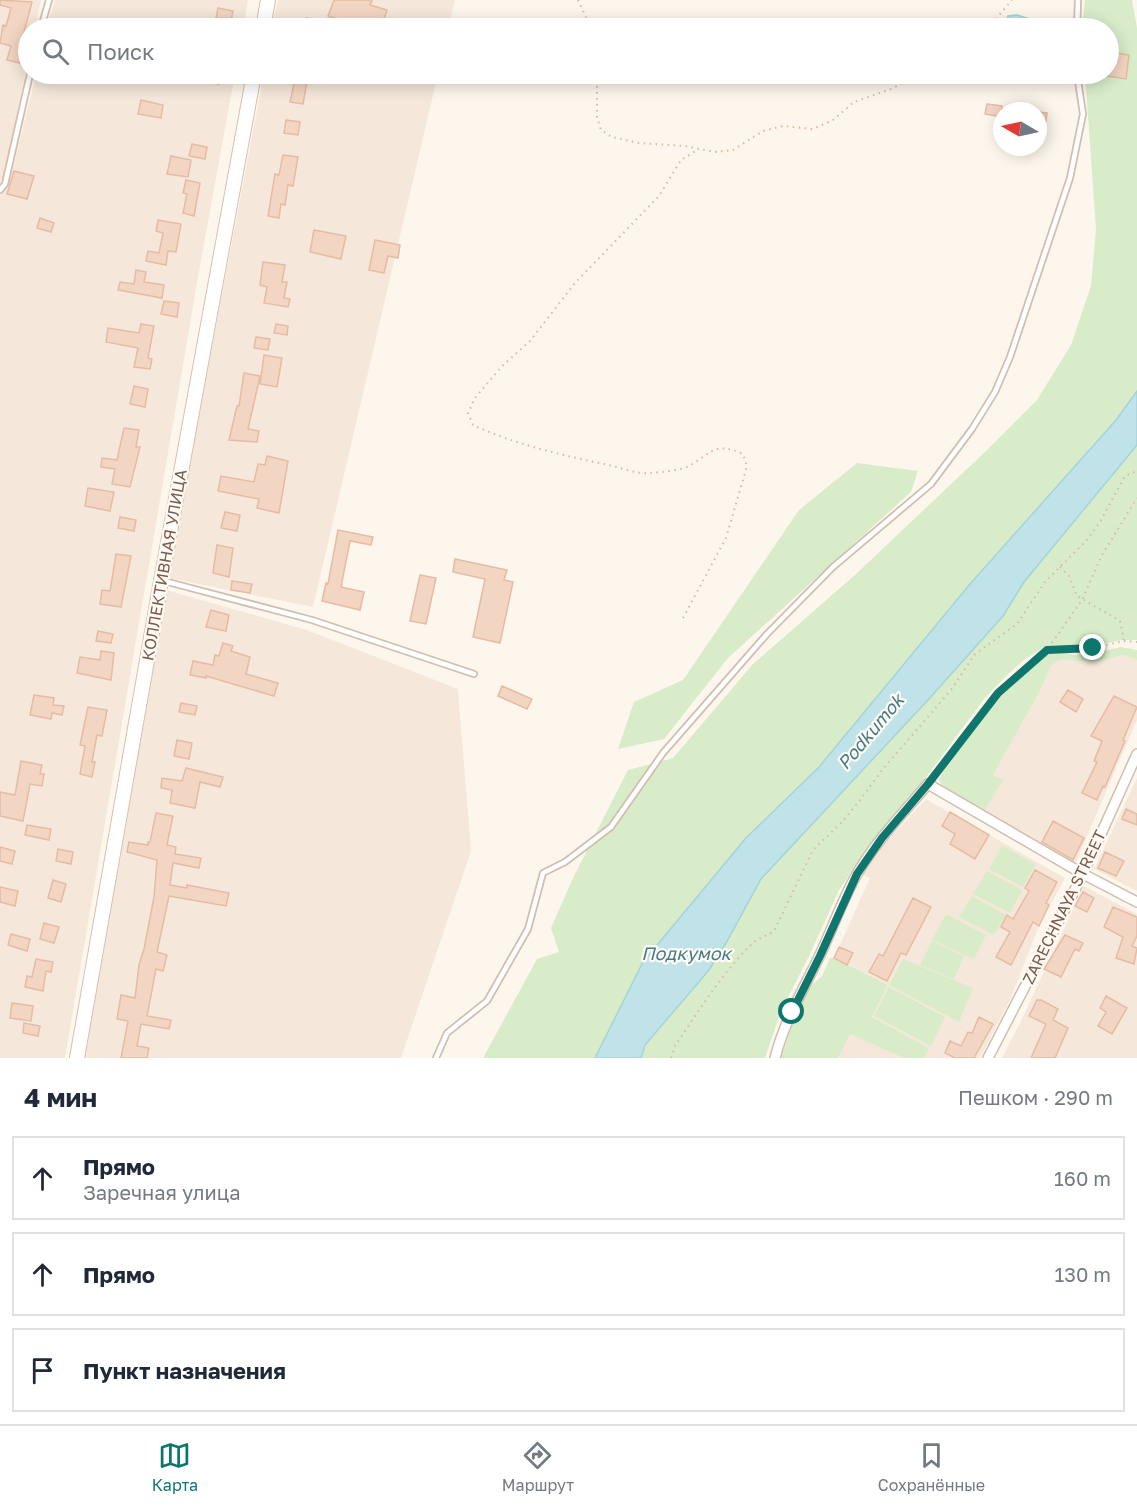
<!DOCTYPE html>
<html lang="ru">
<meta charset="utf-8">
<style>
body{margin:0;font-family:"Golos Text",sans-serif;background:#f6f6f7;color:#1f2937}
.compass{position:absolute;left:993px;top:102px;width:54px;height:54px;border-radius:50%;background:#fff;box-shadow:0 3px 15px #0003;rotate:279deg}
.stop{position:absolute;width:18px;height:18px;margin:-14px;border:4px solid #0f766e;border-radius:50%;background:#fff}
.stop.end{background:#0f766e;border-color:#fff;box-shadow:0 2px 6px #0008}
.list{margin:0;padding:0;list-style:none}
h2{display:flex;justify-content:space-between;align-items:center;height:78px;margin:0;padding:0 24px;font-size:26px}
h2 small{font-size:20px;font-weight:400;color:#747a83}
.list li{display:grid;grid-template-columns:39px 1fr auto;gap:18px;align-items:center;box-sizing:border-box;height:84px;margin:0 12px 12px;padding:0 12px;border:2px solid #e0e1e3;border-radius:0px}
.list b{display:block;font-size:22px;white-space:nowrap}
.list p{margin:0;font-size:20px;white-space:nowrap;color:#747a83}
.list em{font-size:20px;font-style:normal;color:#747a83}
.icon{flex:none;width:33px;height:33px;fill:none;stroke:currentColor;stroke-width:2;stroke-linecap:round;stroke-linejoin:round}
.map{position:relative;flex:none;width:1137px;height:1058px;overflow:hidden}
.search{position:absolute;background:#fff;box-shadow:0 3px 15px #0003;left:18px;right:18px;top:18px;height:66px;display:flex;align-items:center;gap:15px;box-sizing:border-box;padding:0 21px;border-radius:33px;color:#747a83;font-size:22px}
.sheet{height:366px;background:#fff}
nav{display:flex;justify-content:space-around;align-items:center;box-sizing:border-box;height:84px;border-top:2px solid #e0e1e3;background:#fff;font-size:16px;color:#747a83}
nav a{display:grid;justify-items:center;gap:3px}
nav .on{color:#0f766e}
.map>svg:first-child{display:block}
.residential{fill:#f5e8da}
.green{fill:#d8ecc9}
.water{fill:#bfe3e8;stroke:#a5d3da;stroke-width:1.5}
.building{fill:#f3d5c3;stroke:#e6bba3;stroke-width:1.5}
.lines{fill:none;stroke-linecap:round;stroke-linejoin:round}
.lane-casing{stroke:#d1beb0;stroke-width:8}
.street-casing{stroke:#d1beb0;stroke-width:12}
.secondary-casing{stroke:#d6c0b0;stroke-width:16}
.path{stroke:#d9b8a5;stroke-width:2;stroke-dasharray:1.5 4.5;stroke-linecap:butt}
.lane{stroke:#fff;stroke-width:4.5}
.street{stroke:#fff;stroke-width:9}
.secondary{stroke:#fff;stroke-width:14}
.route{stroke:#0f766e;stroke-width:8}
.labels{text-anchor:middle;stroke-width:4.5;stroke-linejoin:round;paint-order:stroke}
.street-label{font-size:16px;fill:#7a5c4d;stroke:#fffaf3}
.water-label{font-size:18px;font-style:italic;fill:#437c86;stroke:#fffaf3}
</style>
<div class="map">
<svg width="1137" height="1058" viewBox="0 0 1137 1058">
<rect width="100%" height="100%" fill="#fdf6ec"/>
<!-- residential -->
<path class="residential" d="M0,0H41L35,28H28V59L4,176L0,180Z
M55,0H248L243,28H46Z
M278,0H455L448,28H272Z
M36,74H235L199,271L65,1058H0V196L9,185Z
M264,74H438L313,607L168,578Z
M166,590L307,630L458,689L471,851L401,1058H84Z
M1123,655L1137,660V720L1075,864L1013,829L985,810L1002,780L993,775L1039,693L1051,666L1059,660L1097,662Z
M1137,778V891L1094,869Z
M926,799L1065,878L1039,926L1010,1000L980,1058H838L850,1034L861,1039L888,985L834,958L870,878L861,874L881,847Z
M1084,886L1137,914V1058H1002L1021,1021Z"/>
<!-- green -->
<path class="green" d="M1085,0H1132L1137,28V391L1117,419L970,584L819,767L746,838L643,962L595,1058H483L537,959L559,952L551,928L573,878L628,770L673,758L753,664L856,574L985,452L1037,400L1071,345L1091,286L1096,229L1085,74H1108V28H1082Z
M1137,445V640H1122L1082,648H1043L1025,659L1007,675L984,699L924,780L861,857L839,890L810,954L781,1011L765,1058H641L645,1045L686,996L726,943L761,879L928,700L1003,616L1024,582Z
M857,463L918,471L911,492L728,658L664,739L618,749L634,702L683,680L799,510Z
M1121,647L1137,650V660L1123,655L1097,662L1059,660L1051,666L1039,693L993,775L1003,780L985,810C971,805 945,795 939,780C949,753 1025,659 1052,653C1061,651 1071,655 1080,655C1094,655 1107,650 1121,647Z
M1002,846L1036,864L1023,887L989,869Z
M987,871L1022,890L1010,913L973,894Z
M972,896L1006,915L994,935L959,917Z
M946,914L986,935L974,959L932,940Z
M932,941L964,956L954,979L920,965Z
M830,958H834L888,985L872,1017L929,1048L924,1058H904L850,1034L838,1058H781L795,1015L810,986L822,976Z
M903,959L973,988L959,1022L889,985Z
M889,987L945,1017L931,1046L874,1016Z"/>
<!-- water -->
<path class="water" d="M1017,15L1029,19C1023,30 1016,29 1005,28L1008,16Z
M1137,391V445L1024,582L1003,616L928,700L761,879L726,943L709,970L645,1045L641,1058H595L643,962L746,838L819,767L970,584L1117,419Z"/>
<!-- building -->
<path class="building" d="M0,0L32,2L19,51L27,53L24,64L7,60L11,46L0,43L3,25L6,26L11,8L0,5Z
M334,0H372L370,5L387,10L381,28H367L328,16Z
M218,8L233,11L230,28H214Z
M306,18L335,24L334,28H304Z
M1110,52L1129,55L1126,79L1108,76Z
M189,74H221L219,84L189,78Z
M296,74L308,76L303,104L290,102Z
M141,100L163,105L161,118L138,114Z
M987,104L1002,106V117L985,114Z
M1038,112L1047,113L1043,139L1038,138Z
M286,120L300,122L298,135L284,133Z
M192,144L207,147L205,159L189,156Z
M283,155L298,157L293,186L288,185L285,205L281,204L279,218L268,216L275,174L279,175Z
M171,156L191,160L188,177L167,174Z
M14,171L34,176L27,199L7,194Z
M186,180L200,183L194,216L183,213L187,194L183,193Z
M40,218L54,223L51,232L37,228Z
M158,220L181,224L176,252L168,251L166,265L146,261L148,251L159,253L163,233L156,231Z
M314,230L346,236L341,259L310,252Z
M375,240L400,245L398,258L388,256L384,273L369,270Z
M263,262L285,265L282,282H287L284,298L290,299L288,307L264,303L267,287L260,285Z
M136,270L146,272L144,282L164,285L162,298L118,290L120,282L134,284Z
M164,301L179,303L177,317L161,314Z
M141,324L154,326L148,358L152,359L150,369L134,367L138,348L106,342L108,328L139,333Z
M276,324L288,326L287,335L274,333Z
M256,337L270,339L268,350L254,348Z
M264,355L282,358L277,387L260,384Z
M244,373L260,376L248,429L259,431L257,442L229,440L237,406H239Z
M134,386L148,389L145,407L130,404Z
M124,428L139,430L136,447H140L130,487L112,484L115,469L101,467L102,458L117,460Z
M267,456L288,461L279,513L257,508L259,499L218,491L221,476L254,482L258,464L265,465Z
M88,488L114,492L110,511L85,506Z
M225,512L240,515L237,531L221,528Z
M120,517L136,520L134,531L118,528Z
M338,530L373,537L371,545L350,541L341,587L364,592L360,610L322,601L326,583L328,584Z
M217,545L233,548L229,577L213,573Z
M116,554L131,556L121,607L100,604L102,590L110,591Z
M455,559L507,570L504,580L513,582L500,643L473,637L485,579L453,572Z
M420,575L436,578L426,624L410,621Z
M232,581L252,584L250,593L231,590Z
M211,610L229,615L226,631L206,627Z
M98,631L113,634L111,643L96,641Z
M223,643L233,646L231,651L250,657L246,674L278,683L274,696L206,676V678L190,675L193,661L213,665L215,655L219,656Z
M101,651L114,653L111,680L77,673L80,657L100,660Z
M502,686L532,699L527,709L498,696Z
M1068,690L1083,699L1076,712L1060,702Z
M34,695L54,698L53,705L64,706L62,715L52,713L51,719L30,715Z
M1114,696L1137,707L1123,740L1125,741L1105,787L1103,786L1097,800L1082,793L1097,762L1094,761L1102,741L1091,736Z
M181,703L197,706L195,715L179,712Z
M88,707L107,710L102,736L97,735L92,762H95L92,777L80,774L85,746L80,745Z
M177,740L192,743L189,759L174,756Z
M21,761L42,765L40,774H44L42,786L30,784L23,821L0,816V792L15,795Z
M186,768L223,777L220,787L200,782L195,808L170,803L172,790L161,788L162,778L182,781Z
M1126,809L1137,814V825L1122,819Z
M950,812L989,835L975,859L950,844L955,834L942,826Z
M156,813L173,816L167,845L176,847L175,854L201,858L199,868L173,863L170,885L187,888V885L229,893L226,906L169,896L157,952L167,955L163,971L156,969L147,1016L171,1020L169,1029L141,1024L137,1046L149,1048L147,1058H121L128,1021L117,1019L121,995L135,998L139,965L144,949L154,897L157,860L127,852L129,842L148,845V842H150Z
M1053,821L1084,838L1073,860L1042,842Z
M27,825L51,829L49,840L25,835Z
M0,847L15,851L12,864L0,861Z
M58,849L73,852L71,864L56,861Z
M1105,852L1124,861L1116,876L1098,868Z
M1035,870L1057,882L1046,903L1049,905L1039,926L1033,922L1011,965L996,957L1010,932L1001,927L1007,915L1013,919L1029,891L1025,888Z
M53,880L66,884L61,902L48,898Z
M0,887L18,891L15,906L0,902Z
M1083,892L1094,898L1087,912L1075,906Z
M913,898L931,907L906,955L901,953L887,981L869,972L879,954L883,956Z
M1113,907L1137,917V936L1132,946L1137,948L1134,964L1116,958L1123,937L1104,927Z
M44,923L59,927L54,943L40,939Z
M11,934L30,939L27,951L8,945Z
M1065,935L1083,943L1079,951L1075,949L1061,977L1044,969Z
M839,947L853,953L847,965L834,958Z
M36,959L53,962L51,972L46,971L43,991L25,987L27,976L32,977Z
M1106,996L1127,1008L1112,1034L1098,1026L1106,1012L1100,1008Z
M1037,1000H1041L1058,1009L1053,1020L1068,1028L1055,1058H1031L1046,1024L1029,1016Z
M12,1003L33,1006L31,1021L10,1018Z
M979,1017L993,1024L974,1058H955L945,1053L950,1041L961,1046L968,1032L972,1033Z
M24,1023L40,1026L38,1036L23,1033Z"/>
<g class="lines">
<defs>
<path id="lane" d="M41,28L49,0
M1077,28L1078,0
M0,190L5,184L30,74
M164,581L312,620L474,674
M436,1058L447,1033L487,1001L528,929L543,873L565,862L611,827L663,753L767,634L833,567L931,484L972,429L995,392L1010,357L1070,178L1083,114L1077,74"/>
<path id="street" d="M775,1058C784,1022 803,990 819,957C832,930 842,900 857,874C876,841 904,812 928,784L1083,874L1137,902
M988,1058L1083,874L1137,754"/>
<path id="secondary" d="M263,28L268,0
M77,1058L161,581L254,74"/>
</defs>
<!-- lane casing -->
<use href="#lane" class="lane-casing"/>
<!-- street casing -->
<use href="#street" class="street-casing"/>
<!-- secondary casing -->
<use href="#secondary" class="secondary-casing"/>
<!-- path -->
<path class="path" d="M578,0L591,28
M988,28L1012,0
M597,74V117L601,130L612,137L639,143L685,146L715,152L733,150L763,131L783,126L813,129L833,120L854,102L891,89L920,74
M1060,567L1069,576L1077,596L1120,621L1124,641
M683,618L726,538L747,466L743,454C714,441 712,453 689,466C679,471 661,472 649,473C637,474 624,469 613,466C566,456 516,445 473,425L468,413L475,398L502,366L530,341L575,283L659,196L681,160L699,149
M1047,650H1084L1124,641L1137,642
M933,777L998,693L1047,650L1082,600L1102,555L1137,498
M671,1058L675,1046C697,1013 725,969 754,942C759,938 767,936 774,931L813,850L842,822L860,800L883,769L951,690L975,654L1017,624L1045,582L1086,541L1100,522L1125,476L1137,471"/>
<!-- lane -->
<use href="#lane" class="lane"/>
<!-- street -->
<use href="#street" class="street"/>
<!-- secondary -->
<use href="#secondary" class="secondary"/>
</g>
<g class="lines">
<!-- route -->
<path class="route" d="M792,1012L820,956L857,874L882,838L928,784L998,693L1047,650L1093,648"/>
</g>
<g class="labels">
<!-- street labels -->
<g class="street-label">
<text transform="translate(164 565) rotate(-80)" y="6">КОЛЛЕКТИВНАЯ УЛИЦА</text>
<text transform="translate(1064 907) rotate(-64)" y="6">ZARECHNAYA STREET</text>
</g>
<!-- water labels -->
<g class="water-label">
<text transform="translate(871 732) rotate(-50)" y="6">Podkumok</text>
<text x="686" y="960">Подкумок</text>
</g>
</g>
</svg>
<svg class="compass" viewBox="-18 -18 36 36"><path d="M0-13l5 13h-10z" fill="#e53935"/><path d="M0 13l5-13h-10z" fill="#747a83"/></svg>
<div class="stop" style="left:792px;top:1012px"></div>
<div class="stop end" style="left:1093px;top:648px"></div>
<div class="search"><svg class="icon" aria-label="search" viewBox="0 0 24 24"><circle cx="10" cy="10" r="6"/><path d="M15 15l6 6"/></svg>Поиск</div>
</div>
<section class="sheet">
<h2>4 мин<small>Пешком · 290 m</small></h2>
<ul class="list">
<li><svg class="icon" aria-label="ahead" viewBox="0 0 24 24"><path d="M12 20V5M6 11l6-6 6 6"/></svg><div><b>Прямо</b><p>Заречная улица</p></div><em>160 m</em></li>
<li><svg class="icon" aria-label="ahead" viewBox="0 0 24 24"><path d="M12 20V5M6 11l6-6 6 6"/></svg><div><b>Прямо</b></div><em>130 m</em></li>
<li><svg class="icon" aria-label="arrive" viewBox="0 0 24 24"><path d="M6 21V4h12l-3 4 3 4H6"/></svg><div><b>Пункт назначения</b></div></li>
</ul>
</section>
<nav>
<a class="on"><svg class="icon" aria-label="map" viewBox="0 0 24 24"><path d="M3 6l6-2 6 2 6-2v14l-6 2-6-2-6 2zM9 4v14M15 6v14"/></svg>Карта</a>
<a><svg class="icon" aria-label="directions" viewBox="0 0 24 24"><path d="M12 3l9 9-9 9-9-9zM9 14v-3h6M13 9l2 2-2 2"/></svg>Маршрут</a>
<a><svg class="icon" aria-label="saved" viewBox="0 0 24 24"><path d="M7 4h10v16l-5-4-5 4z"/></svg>Сохранённые</a>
</nav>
